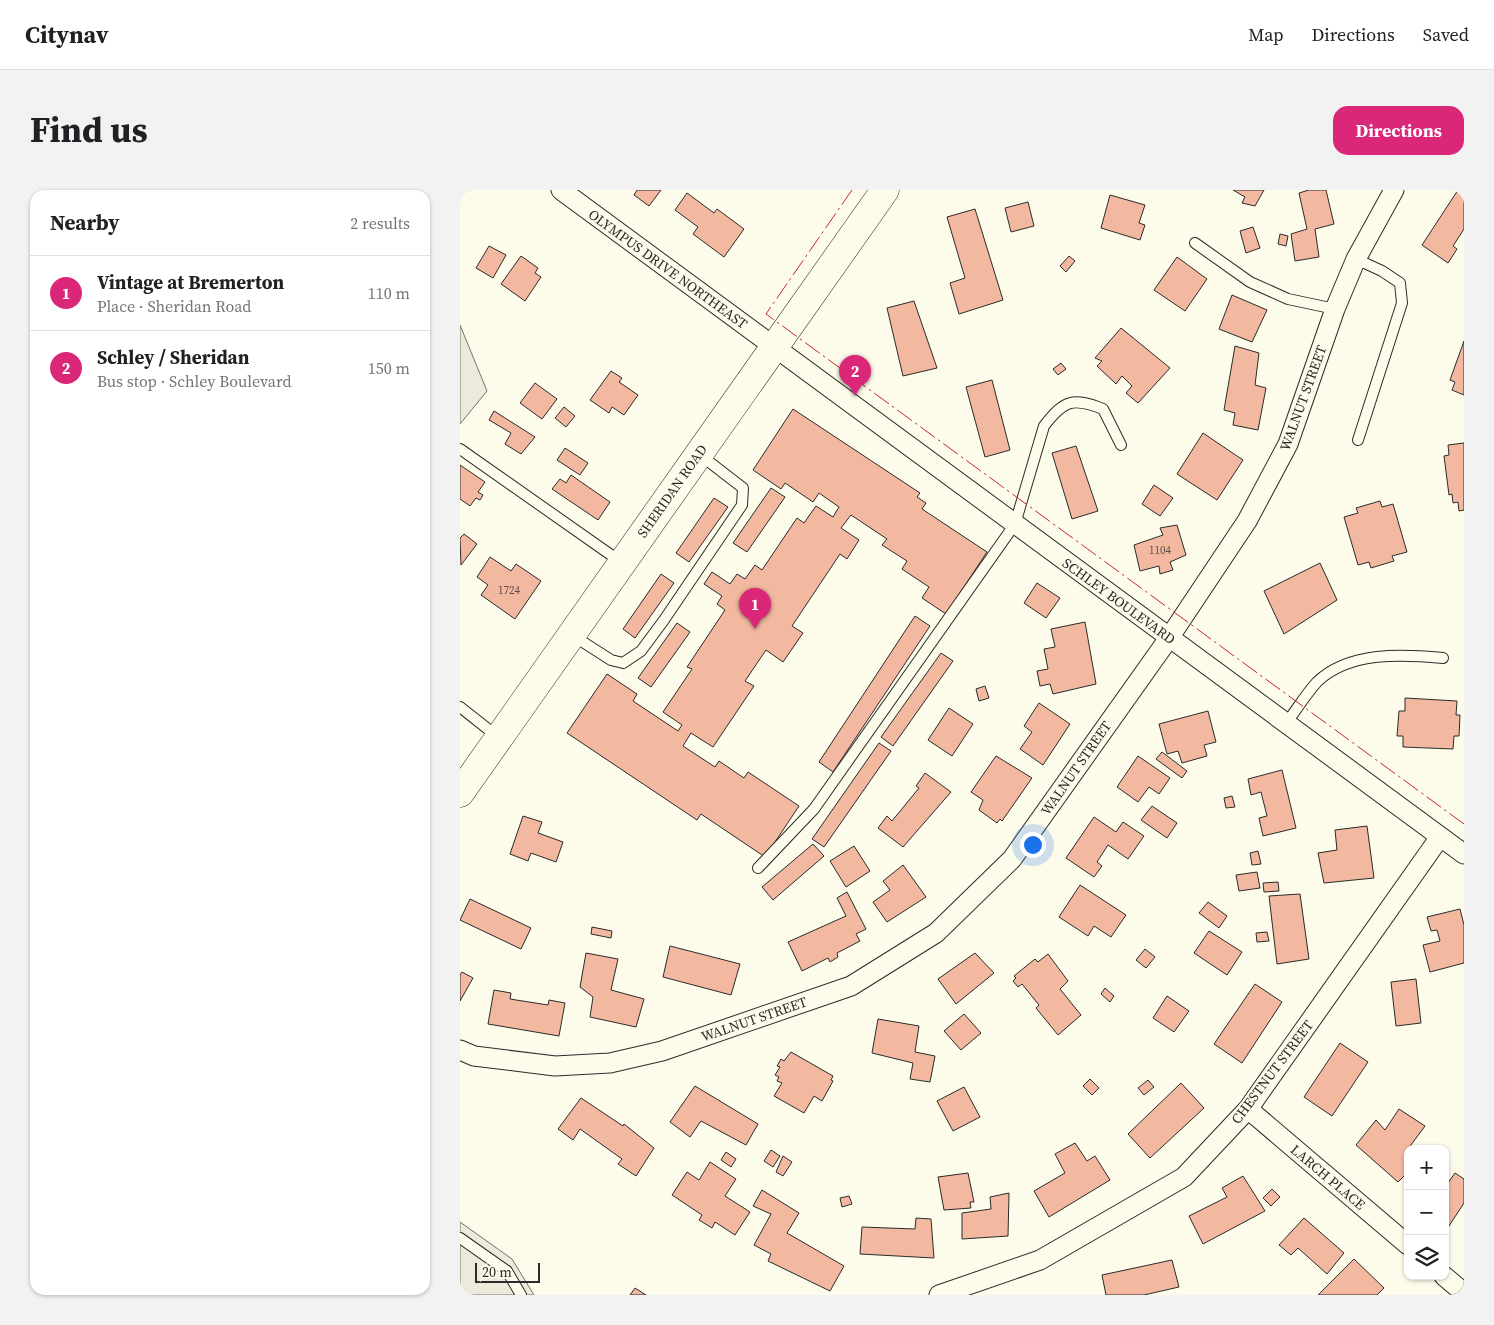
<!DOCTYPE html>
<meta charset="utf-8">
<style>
body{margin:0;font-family:"Source Serif 4",serif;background:#f2f2f2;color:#202124}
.controls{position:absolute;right:15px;bottom:15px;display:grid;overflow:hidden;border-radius:10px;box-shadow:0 1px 4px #0004}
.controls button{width:45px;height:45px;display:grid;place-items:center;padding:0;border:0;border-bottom:1px solid #e0e0e0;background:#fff;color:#202124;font:25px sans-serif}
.scale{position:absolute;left:15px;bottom:12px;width:65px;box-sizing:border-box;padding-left:5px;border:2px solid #2b2b2b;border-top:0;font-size:14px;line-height:18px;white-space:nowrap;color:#2b2b2b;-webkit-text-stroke:4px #fdfbea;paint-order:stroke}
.you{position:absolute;left:572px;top:654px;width:18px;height:18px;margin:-12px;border:4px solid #fff;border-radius:50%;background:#1a73e8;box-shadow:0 0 0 8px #1a73e833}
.badge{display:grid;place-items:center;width:32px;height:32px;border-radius:50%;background:#db2777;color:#fff;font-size:16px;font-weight:700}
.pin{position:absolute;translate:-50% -41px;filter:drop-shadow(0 1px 2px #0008)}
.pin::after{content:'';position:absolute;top:26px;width:18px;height:15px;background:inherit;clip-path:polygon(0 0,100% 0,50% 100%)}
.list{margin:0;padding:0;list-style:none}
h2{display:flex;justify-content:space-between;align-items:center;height:65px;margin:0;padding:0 20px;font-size:21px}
h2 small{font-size:16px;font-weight:400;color:#757577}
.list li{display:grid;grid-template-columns:32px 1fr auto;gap:15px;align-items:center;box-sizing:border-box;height:75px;padding:0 20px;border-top:1px solid #e0e0e0}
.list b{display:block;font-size:19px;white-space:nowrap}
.list p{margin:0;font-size:16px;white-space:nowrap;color:#757577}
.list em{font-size:16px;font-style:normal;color:#757577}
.icon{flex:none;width:28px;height:28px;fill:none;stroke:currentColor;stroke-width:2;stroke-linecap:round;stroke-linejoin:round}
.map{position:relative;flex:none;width:1004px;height:1105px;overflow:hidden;border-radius:15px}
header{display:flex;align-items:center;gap:30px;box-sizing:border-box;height:70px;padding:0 25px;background:#fff;border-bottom:1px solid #e0e0e0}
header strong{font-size:24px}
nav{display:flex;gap:28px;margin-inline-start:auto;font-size:18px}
.intro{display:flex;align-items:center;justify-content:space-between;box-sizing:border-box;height:120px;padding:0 30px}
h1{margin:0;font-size:35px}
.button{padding:12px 22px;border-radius:15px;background:#db2777;color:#fff;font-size:18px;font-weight:700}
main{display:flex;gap:30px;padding:0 30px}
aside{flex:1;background:#fff;border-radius:15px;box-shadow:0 1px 4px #0004}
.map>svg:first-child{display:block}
.green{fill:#ecebdb;stroke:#74746e}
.parking{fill:#eceadb;stroke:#74746e}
.building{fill:#f2b8a0;stroke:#2b2b2b}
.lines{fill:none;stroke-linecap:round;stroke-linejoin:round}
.service-casing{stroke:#2b2b2b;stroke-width:12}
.minor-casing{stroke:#2b2b2b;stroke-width:21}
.secondary-casing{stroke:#2b2b2b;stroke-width:29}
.service{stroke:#fdfbea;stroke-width:10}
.minor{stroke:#fdfbea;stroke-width:19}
.secondary{stroke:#fdfbea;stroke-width:28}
.power{stroke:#c62828;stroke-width:1;stroke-dasharray:18 4 2.5 4;stroke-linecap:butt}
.labels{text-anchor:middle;stroke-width:4;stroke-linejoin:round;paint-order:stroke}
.number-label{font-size:11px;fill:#5d4e48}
.street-label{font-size:14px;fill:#2b2b2b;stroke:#fdfbea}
</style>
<header>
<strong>Citynav</strong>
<nav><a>Map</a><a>Directions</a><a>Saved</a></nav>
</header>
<div class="intro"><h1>Find us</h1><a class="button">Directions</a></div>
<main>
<aside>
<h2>Nearby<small>2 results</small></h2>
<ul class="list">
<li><span class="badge">1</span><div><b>Vintage at Bremerton</b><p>Place · Sheridan Road</p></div><em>110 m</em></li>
<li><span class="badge">2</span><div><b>Schley / Sheridan</b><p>Bus stop · Schley Boulevard</p></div><em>150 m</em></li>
</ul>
</aside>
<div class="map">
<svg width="1004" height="1105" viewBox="0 0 1004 1105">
<rect width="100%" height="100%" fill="#fdfbea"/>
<!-- green -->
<path class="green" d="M0,135L27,201L0,234Z"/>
<!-- parking -->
<path class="parking" d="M0,1032L52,1069L74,1105H0Z"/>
<!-- building -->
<path class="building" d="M177,0H201L189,16L174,5Z
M773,0H804L795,16L782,13L785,7Z
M849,0H866L874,34L855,39L859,67L835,71L831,44L847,39L839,3Z
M998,0H1004V39L993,56L997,59L988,73L962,55Z
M227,3L254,23L257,19L284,39L264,67L233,44L238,37L215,20Z
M650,5L685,15L679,33L685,35L680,50L641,38Z
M568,12L574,36L551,42L545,18Z
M515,19L543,110L499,124L490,93L505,88L487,27Z
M793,37L800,58L786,63L780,41Z
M820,44L828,46L826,56L818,54Z
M29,56L46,65L33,88L16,78Z
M61,66L78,78L75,83L81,87L65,111L41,94Z
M609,66L615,71L606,82L600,76Z
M717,67L747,89L725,121L694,100Z
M772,105L807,120L792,152L759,139Z
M454,111L477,178L443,186L427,118Z
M661,138L710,178L678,213L666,203L672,196L662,186L656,194L637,176L642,171L635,168Z
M1004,151V205L992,200L995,192L990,190Z
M775,156L799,163L795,195L806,198L798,240L773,235L775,223L764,220Z
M601,173L606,179L598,185L593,179Z
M151,181L162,188L159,192L178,205L164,225L152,217L149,223L130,210Z
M532,190L550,260L525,267L506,197Z
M75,193L97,209L82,229L60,213Z
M104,217L115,226L106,237L95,228Z
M333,219L460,303L457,307L466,313L462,319L527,362L486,424L462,408L469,397L442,379L447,371L422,355L427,349L391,325L381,338L399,350L387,369L380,364L332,436L343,443L323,472L306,460L285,491L294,496L253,557L231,543L223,556L255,577L259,571L284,588L288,582L339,616L305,667L241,624L237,630L107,543L147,484L177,504L173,511L218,541L222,535L203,522L232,479L227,477L265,420L257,414L262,406L244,394L252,382L270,394L277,384L285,389L295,375L302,380L337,328L344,333L356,316L373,327L379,317L359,303L353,312L325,293L321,299L293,280Z
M34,221L75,247L61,264L45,254L51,243L29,230Z
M743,243L783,270L757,310L717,284Z
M1004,253V320L999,321L998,312L993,313L992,304L989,305L984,266L989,265L988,255Z
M616,256L638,321L612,329L592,263Z
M105,258L128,273L120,285L97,270Z
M0,275L25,292L18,302L23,305L20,310L16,308L10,316L0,309Z
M111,285L150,312L138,330L92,299L100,289L106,293Z
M694,295L713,308L700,326L682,314Z
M311,298L325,307L287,362L273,353Z
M254,308L268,317L229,372L216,363Z
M920,311L922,317L933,314L947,362L932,366L934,371L911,378L909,372L898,375L884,327L898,323L896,318Z
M717,335L726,365L710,372L713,380L700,384L699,376L680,381L674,355L703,345L700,338Z
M4,344L17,354L1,375L0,348Z
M30,367L51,381L56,374L81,391L55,429L21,405L28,395L17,387Z
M860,373L877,410L824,444L804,401Z
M201,384L214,393L175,448L163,439Z
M577,393L600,408L586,428L564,413Z
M455,426L470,436L373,582L359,572Z
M625,432L636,494L593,504L590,494L580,496L577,481L588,479L584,459L595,457L591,439Z
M217,433L230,442L191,497L178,488Z
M481,463L493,471L433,556L421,547Z
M525,496L529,508L519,511L516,499Z
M945,508L997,511L996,525H1000L999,546H994L993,559L943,557V546H937L939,521H945Z
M579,513L610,534L583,575L560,559L572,542L564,536Z
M489,518L513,534L492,566L468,550Z
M748,521L756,552L744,555L747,566L722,573L718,561L707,564L699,534Z
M419,553L431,561L364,657L352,649Z
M702,562L727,581L722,588L696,569Z
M536,566L572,588L542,631L540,629L537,633L519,620L523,610L511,602Z
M678,566L710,588L699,604L689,597L678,612L657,597Z
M822,580L836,638L803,646L799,628L807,626L801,602L791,605L788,589Z
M465,583L491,602L443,657L418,638L427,626L432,631L459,598L456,596Z
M772,606L775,617L766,618L764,608Z
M692,616L717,633L707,648L681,630Z
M63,626L82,632L78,643L103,652L96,672L71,663L68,671L50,664Z
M634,627L656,642L663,632L684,646L668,669L648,655L637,672L642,676L634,687L606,668Z
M907,636L914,688L864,693L858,663L877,660L875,640Z
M353,654L364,666L313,710L302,697Z
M394,656L410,681L386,697L370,671Z
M798,661L801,674L792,675L790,663Z
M443,675L466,707L427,732L413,712L430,700L423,691Z
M797,682L800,698L779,701L776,685Z
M818,692L819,701L804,702L803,693Z
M620,695L666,725L651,747L634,736L628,746L599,727Z
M387,702L406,739L396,744L400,751L377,763L378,767L370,772L368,768L342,781L328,752L386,726L377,708Z
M840,704L849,769L817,774L809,706Z
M10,709L71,738L61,759L0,730Z
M748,712L767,726L759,738L739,723Z
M1000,719L1004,735V773L970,782L963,755L980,751L977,740L971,741L967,727Z
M132,737L152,741L151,748L131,744Z
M749,741L782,762L767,785L734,763Z
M807,742L809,751L797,752L796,743Z
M210,756L280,774L271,805L203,787Z
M685,759L695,767L686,778L676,770Z
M126,763L158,769L151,800L184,809L176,837L130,827L133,807L120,797Z
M515,763L534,783L496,814L478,789Z
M588,764L608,791L600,799L621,825L598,845L576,818L579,815L562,794L558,797L553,791L556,788L554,786L575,769L578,772Z
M2,782L13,788L0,811V785Z
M956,789L961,833L936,836L931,792Z
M795,794L822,812L782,873L754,854Z
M645,798L654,806L650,812L641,804Z
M34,800L51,803L50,809L88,815L89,810L105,813L99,846L28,834Z
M707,806L729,821L714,842L693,828Z
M504,824L521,843L501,860L484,841Z
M418,829L459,836L455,862L475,866L470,892L450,889L453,873L412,863Z
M880,853L908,872L872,926L844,907Z
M331,862L373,886L371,890L373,891L362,911L354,906L344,923L314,906L322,893L317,891L319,887L315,885L320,877L317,876L321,869L324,871Z
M630,889L639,898L632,905L623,896Z
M688,890L694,897L684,905L678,898Z
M721,893L744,918L690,968L668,944Z
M235,896L298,934L286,955L241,931L230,947L210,932Z
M504,897L520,927L493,941L477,911Z
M121,908L163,936L164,934L194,958L176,986L158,974L162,969L120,939L113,950L98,939Z
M939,919L965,936L948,959V982L938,992L896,955L916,930L925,940Z
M615,953L627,971L635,966L650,990L589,1027L574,1001L605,983L595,964Z
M311,960L320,966L313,977L304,971Z
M266,962L276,969L271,977L261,970Z
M323,966L332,972L323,986L316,982Z
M250,972L276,989L265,1006L290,1022L275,1045L255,1032L252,1038L239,1030L242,1025L212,1005L227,982L239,990Z
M508,983L514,1012H510L511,1018L484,1020L478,987Z
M995,983L1004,989V1013L987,1039L985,997Z
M783,986L805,1021L743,1054L729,1026L767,1007L762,998Z
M812,999L820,1007L811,1016L803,1008Z
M302,1000L339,1023L327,1043L384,1076L370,1101L308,1071L311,1064L294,1055L311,1024L293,1016Z
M549,1003L548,1046L502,1049V1023L531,1019L530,1007Z
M389,1006L392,1014L382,1017L380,1008Z
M456,1028L471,1029L474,1068L400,1064L402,1037L455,1039Z
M844,1028L884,1063L867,1084L838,1058L831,1065L819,1055Z
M894,1069L924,1098L917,1105H858Z
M712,1070L719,1097L684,1105H646L642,1085Z
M175,1098L186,1105H170Z"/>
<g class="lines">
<defs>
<path id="service" d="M735,53L790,92L828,109L875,119
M896,69L922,81L940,93L942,113L898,250
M0,259L161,372
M112,445L151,470L163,473L181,461L204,430L282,315L283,298L239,264
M0,517L38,547
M827,532C837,519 846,504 857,492C889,461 943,464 983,468
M298,678L354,619L555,334L584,236C604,210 613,207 643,219L661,255
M0,1048L47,1081L61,1105"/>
<path id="minor" d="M101,0L1004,664
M0,860L14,866L95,876L150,873L202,861L391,796L476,743L552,669L709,448L787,331L828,254L875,119L896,69L934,0
M788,919L948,1055
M984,1086L1004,1103
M479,1105L580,1070L724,987L788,919L980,647"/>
<path id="secondary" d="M0,603L425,0"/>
</defs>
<!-- service casing -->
<use href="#service" class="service-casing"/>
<!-- minor casing -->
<use href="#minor" class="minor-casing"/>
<!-- secondary casing -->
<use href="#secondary" class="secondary-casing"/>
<!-- service -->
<use href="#service" class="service"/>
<!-- minor -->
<use href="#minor" class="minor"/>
<!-- secondary -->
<use href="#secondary" class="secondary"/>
<!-- power -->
<path class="power" d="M392,0L306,124L1004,634"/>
</g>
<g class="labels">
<!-- number labels -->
<g class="number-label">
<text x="700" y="364">1104</text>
<text x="49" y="404">1724</text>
</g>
<!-- street labels -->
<g class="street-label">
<text transform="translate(208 79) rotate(36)" y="5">OLYMPUS DRIVE NORTHEAST</text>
<text transform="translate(843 208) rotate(-70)" y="5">WALNUT STREET</text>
<text transform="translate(212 301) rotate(-55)" y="5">SHERIDAN ROAD</text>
<text transform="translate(659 411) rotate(36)" y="5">SCHLEY BOULEVARD</text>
<text transform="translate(616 578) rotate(-55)" y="5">WALNUT STREET</text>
<text transform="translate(294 829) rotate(-19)" y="5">WALNUT STREET</text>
<text transform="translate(812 882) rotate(-53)" y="5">CHESTNUT STREET</text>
<text transform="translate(868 987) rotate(40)" y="5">LARCH PLACE</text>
</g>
</g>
</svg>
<div class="controls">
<button>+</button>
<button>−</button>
<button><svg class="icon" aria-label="layers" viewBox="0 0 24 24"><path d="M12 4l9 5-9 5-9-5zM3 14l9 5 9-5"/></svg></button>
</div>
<div class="scale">20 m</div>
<div class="you"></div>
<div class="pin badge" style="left:295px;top:439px">1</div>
<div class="pin badge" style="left:395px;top:206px">2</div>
</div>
</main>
